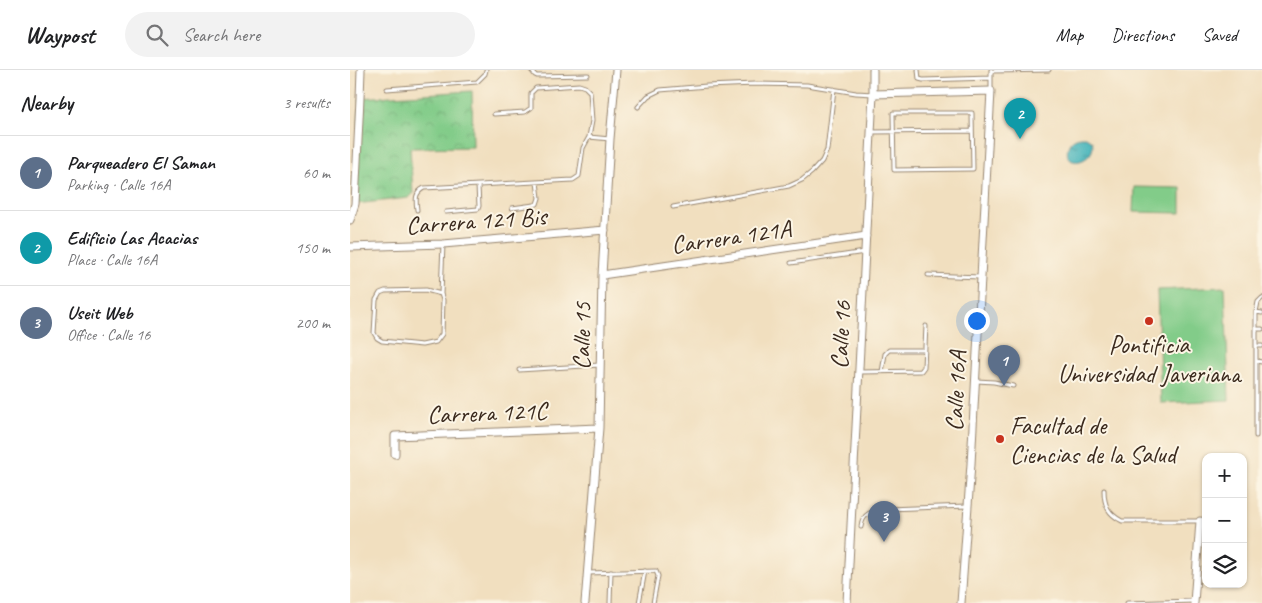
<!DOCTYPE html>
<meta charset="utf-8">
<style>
body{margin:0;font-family:Caveat,sans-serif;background:#f2f2f2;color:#202124}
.controls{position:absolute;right:15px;bottom:15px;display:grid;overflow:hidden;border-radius:10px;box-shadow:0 1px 4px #0004}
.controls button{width:45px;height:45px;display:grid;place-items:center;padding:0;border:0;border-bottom:1px solid #e0e0e0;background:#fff;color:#202124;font:25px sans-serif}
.you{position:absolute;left:626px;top:250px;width:18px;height:18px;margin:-12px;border:4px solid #fff;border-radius:50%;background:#1a73e8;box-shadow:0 0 0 8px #1a73e833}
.badge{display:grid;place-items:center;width:32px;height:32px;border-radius:50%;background:#b45309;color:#fff;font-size:16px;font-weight:700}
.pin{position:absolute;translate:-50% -41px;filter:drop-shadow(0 1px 2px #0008)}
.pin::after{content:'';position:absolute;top:26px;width:18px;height:15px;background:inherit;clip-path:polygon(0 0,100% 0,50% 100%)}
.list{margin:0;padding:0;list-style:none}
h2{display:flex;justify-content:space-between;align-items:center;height:65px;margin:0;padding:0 20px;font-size:21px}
h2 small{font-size:16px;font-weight:400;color:#757577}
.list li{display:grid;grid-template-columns:32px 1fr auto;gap:15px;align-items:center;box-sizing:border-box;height:75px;padding:0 20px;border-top:1px solid #e0e0e0}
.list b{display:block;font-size:19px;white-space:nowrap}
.list p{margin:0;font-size:16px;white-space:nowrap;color:#757577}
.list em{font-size:16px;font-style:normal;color:#757577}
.icon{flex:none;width:28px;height:28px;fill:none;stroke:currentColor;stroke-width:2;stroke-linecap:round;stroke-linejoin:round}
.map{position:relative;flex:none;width:912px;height:533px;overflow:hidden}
header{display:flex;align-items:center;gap:30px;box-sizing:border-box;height:70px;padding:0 25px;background:#fff;border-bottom:1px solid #e0e0e0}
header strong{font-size:24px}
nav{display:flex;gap:28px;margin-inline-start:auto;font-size:18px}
.search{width:350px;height:45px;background:#f2f2f2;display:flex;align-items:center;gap:12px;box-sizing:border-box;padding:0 18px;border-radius:28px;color:#757577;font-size:19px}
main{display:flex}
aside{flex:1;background:#fff}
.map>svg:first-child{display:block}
.grass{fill:#82cc89;stroke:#5e7b54}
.park{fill:url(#park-crowns);stroke:#5e7b54}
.water{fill:url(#water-ripples);stroke:#3f6e6c}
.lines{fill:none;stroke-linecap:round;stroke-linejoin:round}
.lane-casing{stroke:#96846e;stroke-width:5}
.street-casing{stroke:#96846e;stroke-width:9}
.lane{stroke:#fff;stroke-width:3}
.street{stroke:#fff;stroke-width:7}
.poi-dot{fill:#c8321e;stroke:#fcf5e5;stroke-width:2}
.labels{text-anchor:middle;stroke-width:4;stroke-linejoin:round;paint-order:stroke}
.street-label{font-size:25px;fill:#3b2a1e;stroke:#fcf5e5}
.poi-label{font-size:25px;fill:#3b2a1e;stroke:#fcf5e5}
</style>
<header>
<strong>Waypost</strong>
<div class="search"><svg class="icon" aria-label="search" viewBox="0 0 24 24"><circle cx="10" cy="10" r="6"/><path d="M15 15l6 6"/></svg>Search here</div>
<nav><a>Map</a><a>Directions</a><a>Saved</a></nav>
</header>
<main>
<aside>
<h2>Nearby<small>3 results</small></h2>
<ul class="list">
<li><span class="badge" style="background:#5c6f8a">1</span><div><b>Parqueadero El Saman</b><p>Parking · Calle 16A</p></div><em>60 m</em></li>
<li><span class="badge" style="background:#0f9aa8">2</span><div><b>Edificio Las Acacias</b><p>Place · Calle 16A</p></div><em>150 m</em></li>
<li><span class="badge" style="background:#5c6f8a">3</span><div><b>Useit Web</b><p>Office · Calle 16</p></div><em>200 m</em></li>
</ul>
</aside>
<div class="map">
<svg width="912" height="533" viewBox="0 0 912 533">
<defs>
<pattern id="park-crowns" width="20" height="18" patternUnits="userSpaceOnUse" patternTransform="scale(1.25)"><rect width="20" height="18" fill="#82cc89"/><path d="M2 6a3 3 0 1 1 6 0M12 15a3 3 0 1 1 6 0" fill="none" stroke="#71af76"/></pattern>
<pattern id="water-ripples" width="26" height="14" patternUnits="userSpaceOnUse" patternTransform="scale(1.25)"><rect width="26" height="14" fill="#43b3ba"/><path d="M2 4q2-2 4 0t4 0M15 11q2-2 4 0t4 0" fill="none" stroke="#399297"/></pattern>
</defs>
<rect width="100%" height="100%" fill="#fcf5e5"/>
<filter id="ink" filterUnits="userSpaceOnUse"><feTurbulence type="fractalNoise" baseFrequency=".02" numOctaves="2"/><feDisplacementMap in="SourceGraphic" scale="10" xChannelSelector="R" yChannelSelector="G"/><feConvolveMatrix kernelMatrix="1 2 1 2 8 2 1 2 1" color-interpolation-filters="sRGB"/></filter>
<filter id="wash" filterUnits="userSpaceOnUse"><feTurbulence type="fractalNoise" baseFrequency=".0096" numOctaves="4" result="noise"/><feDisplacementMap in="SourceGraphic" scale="20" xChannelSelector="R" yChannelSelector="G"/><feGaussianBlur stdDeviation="1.12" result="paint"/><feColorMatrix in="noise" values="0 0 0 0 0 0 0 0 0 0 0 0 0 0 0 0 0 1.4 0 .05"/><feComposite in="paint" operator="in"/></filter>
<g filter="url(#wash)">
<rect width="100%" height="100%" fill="#f1dfbf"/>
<!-- grass -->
<path class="grass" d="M784,117L831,118V143L783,142Z
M875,217L879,330L811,333L807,220Z"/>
<!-- park -->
<path class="park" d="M122,21L123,77L60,78L63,124L58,128L5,134L10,28Z"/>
<!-- water -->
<path class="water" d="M730,67H736L742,71C749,91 712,102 718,77C720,71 724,68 730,67Z"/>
</g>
<g filter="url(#ink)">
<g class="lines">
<defs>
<path id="lane" d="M181,0L185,5L187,6L238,5
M568,0L569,9L573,10L641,8V0
M641,1L699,0
M641,8V20
M37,19L127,12L135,4L136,0
M288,37L298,26L310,20L357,16L405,14L457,15L506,23L523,24
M543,43H622L623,99L544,100Z
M521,62L622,61
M239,67L260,69
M323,137L439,116L452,110L462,102L472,91L477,80L484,19
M162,138L184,135L187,134L189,128L187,112
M67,140C66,131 64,123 74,118L223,110L229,106L233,78L239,67L242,51L240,22L235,17L229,15L186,18L181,23V38L175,42L144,44
M96,142L128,139L129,136L128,116
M441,193L515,182
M578,205L630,207
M91,224L76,220L35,221L30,223L26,230L24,263L27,268L32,271L72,275L86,272L92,264L93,230L91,224L93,174
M906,242L912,243
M906,259H912
M906,276H912
M906,291L912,292
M169,300L250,295
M510,302L571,301L574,297L576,256
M532,302L535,284L539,280H575
M627,311L644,312L663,316
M906,366V242L908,232L912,228
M754,420C754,435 758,444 772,451H850L856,447
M511,457C513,441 524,441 538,439L617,436
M238,503L306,501L308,506L303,533
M260,533L261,502
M289,533L295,501
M777,533L844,531"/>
<path id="street" d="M523,24L641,21L621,394L611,533
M0,150L5,134L10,28L11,0
M0,177L93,174L255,160
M252,205L516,166
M45,384V366L249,358
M235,533L249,358L252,205L260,69L266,0
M497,533L523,24V0
M844,533L850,451"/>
</defs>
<!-- lane casing -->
<use href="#lane" class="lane-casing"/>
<!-- street casing -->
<use href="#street" class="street-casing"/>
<!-- lane -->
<use href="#lane" class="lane"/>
<!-- street -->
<use href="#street" class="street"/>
</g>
</g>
<!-- markers -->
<g class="poi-dot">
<circle cx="799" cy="251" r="5"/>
<circle cx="650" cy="369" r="5"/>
</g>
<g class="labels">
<!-- street labels -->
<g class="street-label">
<text transform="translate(126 150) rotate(-4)" y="9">Carrera 121 Bis</text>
<text transform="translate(381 166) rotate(-8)" y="9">Carrera 121A</text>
<text transform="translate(490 265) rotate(-87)" y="9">Calle 16</text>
<text transform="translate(231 266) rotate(-89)" y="9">Calle 15</text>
<text transform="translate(605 321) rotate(-87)" y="9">Calle 16A</text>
<text transform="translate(137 342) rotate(-2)" y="9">Carrera 121C</text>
</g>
<!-- poi labels -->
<g class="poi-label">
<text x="799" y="283">Pontificia<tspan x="799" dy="29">Universidad Javeriana</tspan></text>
<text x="660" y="364" text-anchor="start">Facultad de<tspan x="660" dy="29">Ciencias de la Salud</tspan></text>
</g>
</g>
</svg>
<div class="controls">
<button>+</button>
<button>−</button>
<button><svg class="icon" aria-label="layers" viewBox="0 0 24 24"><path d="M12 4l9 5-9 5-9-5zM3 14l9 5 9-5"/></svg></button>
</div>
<div class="you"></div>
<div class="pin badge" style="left:654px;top:316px;background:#5c6f8a">1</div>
<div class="pin badge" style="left:670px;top:69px;background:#0f9aa8">2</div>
<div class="pin badge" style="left:534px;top:472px;background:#5c6f8a">3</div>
</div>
</main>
